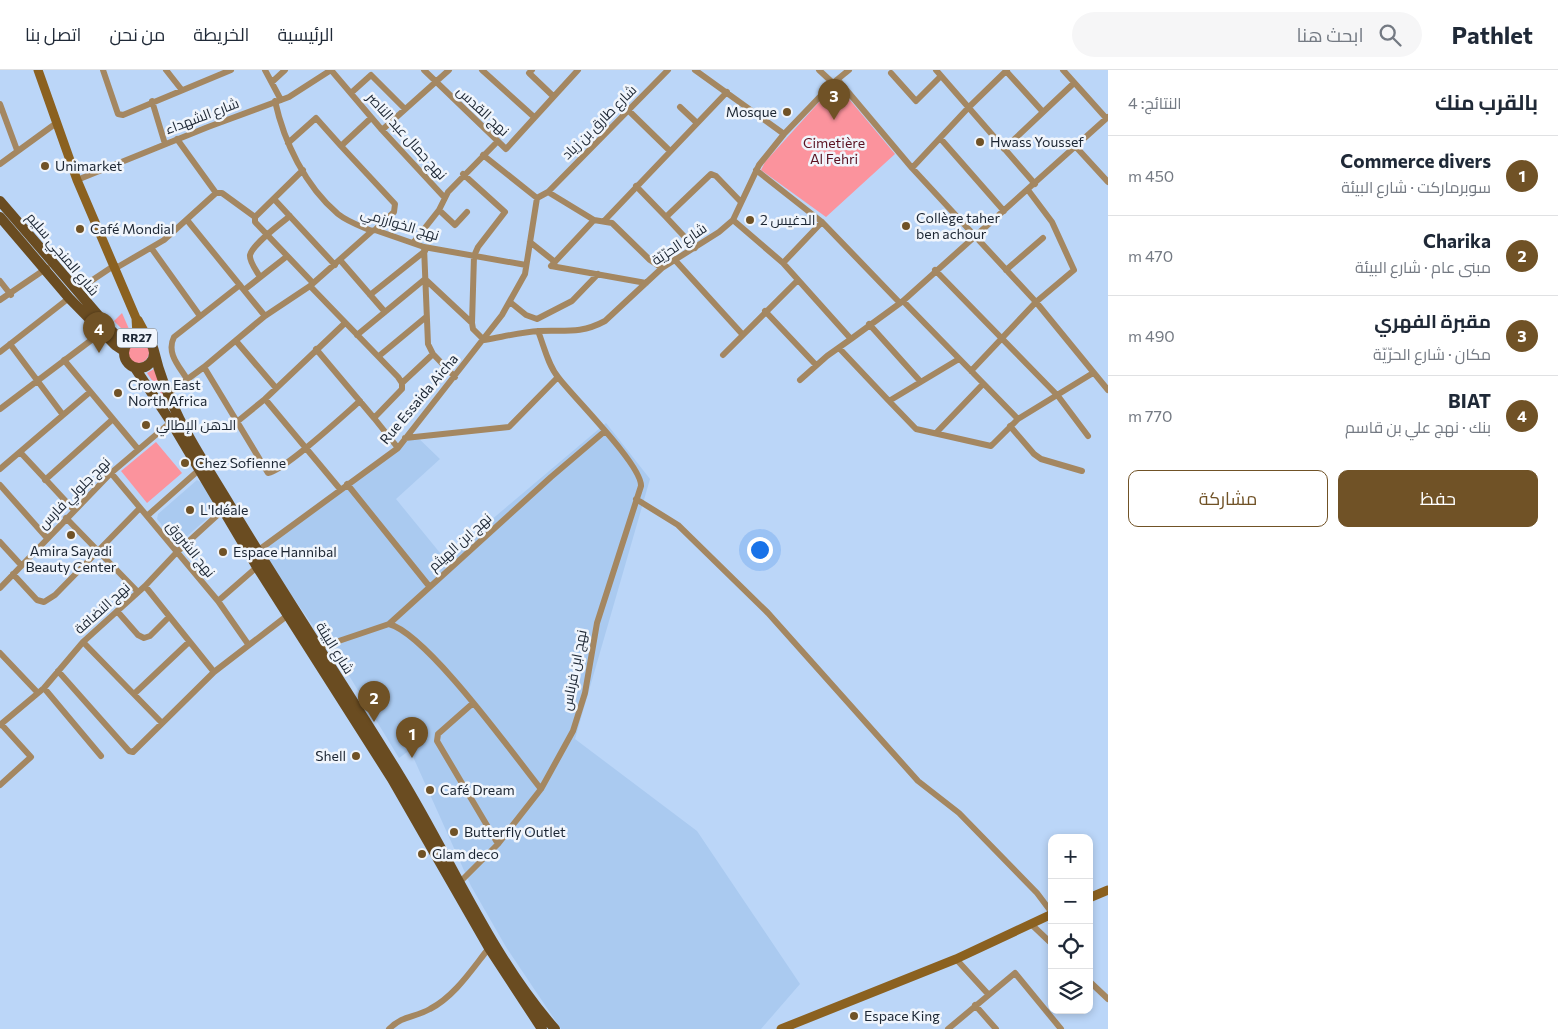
<!DOCTYPE html>
<html lang="ar">
<meta charset="utf-8">
<style>
body{margin:0;font-family:Commissioner,Cairo,sans-serif;background:#f6f6f7;color:#1f2937;direction:rtl}
.controls{position:absolute;right:15px;bottom:15px;display:grid;overflow:hidden;border-radius:10px;box-shadow:0 2px 8px #0003}
.controls button{width:45px;height:45px;display:grid;place-items:center;padding:0;border:0;border-bottom:1px solid #e0e1e3;background:#fff;color:#1f2937;font:25px sans-serif}
.you{position:absolute;left:759px;top:479px;width:18px;height:18px;margin:-12px;border:4px solid #fff;border-radius:50%;background:#1a73e8;box-shadow:0 0 0 8px #1a73e833}
.badge{display:grid;place-items:center;width:32px;height:32px;border-radius:50%;background:#705226;color:#fff;font-size:16px;font-weight:700}
.pin{position:absolute;translate:-50% -41px;filter:drop-shadow(0 1px 2px #0008)}
.pin::after{content:'';position:absolute;top:26px;width:18px;height:15px;background:inherit;clip-path:polygon(0 0,100% 0,50% 100%)}
.list{margin:0;padding:0;list-style:none}
h2{display:flex;justify-content:space-between;align-items:center;height:65px;margin:0;padding:0 20px;font-size:21px}
h2 small{font-size:16px;font-weight:400;color:#747a83}
.list li{display:grid;grid-template-columns:32px 1fr auto;gap:15px;align-items:center;box-sizing:border-box;height:80px;padding:0 20px;border-top:1px solid #e0e1e3}
.list b{display:block;font-size:19px;white-space:nowrap}
.list p{margin:0;font-size:16px;white-space:nowrap;color:#747a83}
.list em{font-size:16px;font-style:normal;color:#747a83}
.actions{display:flex;gap:10px;padding:15px 20px}
.actions a{flex:1;padding:11px 0;border:1px solid #705226;border-radius:10px;text-align:center;font-size:18px;color:#705226}
.actions .main{background:#705226;color:#fff}
.icon{flex:none;width:28px;height:28px;fill:none;stroke:currentColor;stroke-width:2;stroke-linecap:round;stroke-linejoin:round}
.map{position:relative;flex:none;width:1108px;height:959px;overflow:hidden;direction:ltr}
header{display:flex;align-items:center;gap:30px;box-sizing:border-box;height:70px;padding:0 25px;background:#fff;border-bottom:1px solid #e0e1e3}
header strong{font-size:24px}
nav{display:flex;gap:28px;margin-inline-start:auto;font-size:18px}
.search{width:350px;height:45px;background:#f6f6f7;display:flex;align-items:center;gap:12px;box-sizing:border-box;padding:0 18px;border-radius:28px;color:#747a83;font-size:19px}
main{display:flex}
aside{flex:1;background:#fff}
.map>svg:first-child{display:block}
.built{fill:#aacaf0}
.green{fill:#fb939d}
.lines{fill:none;stroke-linecap:round;stroke-linejoin:round}
.street{stroke:#a48761;stroke-width:6}
.secondary{stroke:#8b6120;stroke-width:9}
.primary{stroke:#6a4c21;stroke-width:10}
.poi-dot{fill:#705226;stroke:#f0f5fc;stroke-width:2}
.labels{text-anchor:middle;stroke-width:5;stroke-linejoin:round;paint-order:stroke}
.shield{fill:#f0f5fc;stroke:#5c646f;stroke-width:1}
.shield-label{font-size:12px;font-weight:bold;fill:#1c2633}
.street-label{font-size:14px;fill:#1c2633;stroke:#f0f5fc}
.poi-label{font-size:14px;fill:#1c2633;stroke:#f0f5fc;text-anchor:start}
.park-label{font-size:14px;fill:#5a1221;stroke:#f0f5fc}
</style>
<header>
<strong>Pathlet</strong>
<div class="search"><svg class="icon" aria-label="search" viewBox="0 0 24 24"><circle cx="10" cy="10" r="6"/><path d="M15 15l6 6"/></svg>ابحث هنا</div>
<nav><a>الرئيسية</a><a>الخريطة</a><a>من نحن</a><a>اتصل بنا</a></nav>
</header>
<main>
<aside>
<h2>بالقرب منك<small>النتائج: 4</small></h2>
<ul class="list">
<li><span class="badge">1</span><div><b>Commerce divers</b><p>سوبرماركت · شارع البيئة</p></div><em>450 m</em></li>
<li><span class="badge">2</span><div><b>Charika</b><p>مبنى عام · شارع البيئة</p></div><em>470 m</em></li>
<li><span class="badge">3</span><div><b>مقبرة الفهري</b><p>مكان · شارع الحرّيّة</p></div><em>490 m</em></li>
<li><span class="badge">4</span><div><b>BIAT</b><p>بنك · نهج علي بن قاسم</p></div><em>770 m</em></li>
</ul>
<div class="actions"><a class="main">حفظ</a><a>مشاركة</a></div>
</aside>
<div class="map">
<svg width="1108" height="959" viewBox="0 0 1108 959">
<rect width="100%" height="100%" fill="#bbd6f8"/>
<!-- built -->
<path class="built" d="M606,353L650,409L575,669L697,761L800,914L761,959H561L506,877L471,816L410,680L399,688L339,589L335,587L259,479L414,364L440,389L396,429L445,489Z
M197,410L202,413L217,438L216,441L179,473L165,459L157,449L158,444Z"/>
<!-- green -->
<path class="green" d="M831,19L844,23L895,84L826,147L761,100L765,92Z
M122,243L129,259L126,263L114,251Z
M127 282a11 11 0 1 1 22 0a11 11 0 1 1-22 0Z
M154,299L168,334L147,303Z
M156,372L182,403L147,433L121,401Z"/>
<g class="lines">
<!-- street -->
<path class="street" d="M103,0L118,44L123,45L231,0
M166,0L181,19
M265,0L281,30
M424,0L506,79L578,0
M482,0L534,47
M532,0L529,3L553,26
M695,0L784,64
M819,0L833,13
M936,0L1035,114
M1063,0L1106,48
M1006,1L1043,42
M891,3L916,31L941,6
M838,10L912,98L1036,232L1108,320
M272,12L285,0
M351,23L371,5L405,39
M152,31L165,74
M275,31C284,72 305,116 338,144C348,152 360,156 372,161L375,160L424,177L526,195
M0,34L17,80
M680,37L697,53
M629,41L670,81
M371,48L341,76L395,134L394,142L375,160
M382,60L449,0
M940,68L1004,141
M177,69L216,123
M288,73L316,48L341,76
M1076,77L1108,112
M1004,79L1074,13
M483,85L537,128L548,122L594,150L612,153L650,190L662,198
M0,94L55,54
M912,98L968,38L1007,0
M756,100L822,152L899,232
M463,104L505,142L478,177L474,186L472,253
M77,110L208,57L289,27L331,0L382,60L444,127
M636,116L666,147L711,104L716,106L741,132
M548,122L668,0
M274,129L335,195
M439,140L455,155L467,142
M255,147V152L313,213
M666,147L695,178
M187,150L265,246
M605,150L727,22
M733,150L783,193L851,269L903,231L1108,47
M530,172L555,192
M413,173L439,140L448,122L497,72
M424,177L428,274L433,284L455,307
M152,179L200,246
M674,189L743,265
M340,190L385,242
M783,193L822,152
M551,196L646,213
M551,196L594,150
M116,198L164,170L216,123H222L255,147L303,100
M935,200L1058,326L1088,366
M1006,200L1043,168
M260,207C257,201 249,192 250,185C253,174 280,154 290,146
M0,211L11,225
M310,216L398,307L402,313V319L374,348L316,279
M244,220L286,187
M76,221L115,195
M370,225L425,181
M0,230L47,198
M903,231L1018,349
M510,232L526,245L537,249L572,231L598,204
M765,241L816,295
M869,254L920,311
M357,265L425,209L472,253L473,259L484,270C502,267 521,262 539,261C565,260 581,264 605,251L662,198L719,162L733,150L759,95L784,64L833,13L849,0
M236,271L276,318
M10,274L63,345
M839,278L889,331L959,289
M0,282L69,228
M723,285L798,210
M379,286L426,247
M64,290L138,379
M204,297L268,403C285,400 344,345 360,331
M971,301L1036,232L1074,200L1052,152L1028,120
M187,309C179,296 166,283 174,267L240,215
M800,310L827,286L851,269
M402,313L433,284
M166,325L204,297L265,246L310,216L372,161
M265,329L340,419
M889,331L916,359L991,376L1018,349L1093,303
M0,339L102,262
M374,348L398,378
M238,351L265,329L345,253
M1010,356L1034,384L1041,389L1082,401
M937,362L983,314
M405,368L509,357L558,307
M20,382L74,440
M0,399L90,322
M111,403L218,531L248,574
M45,410L113,349
M347,414L429,516
M0,415L47,468
M636,429L678,455L768,543L918,711L959,743L1037,823L1052,843
M147,446L200,399
M66,448L138,522
M0,472L21,495
M256,482L398,378L502,245L525,204L537,128
M13,504L37,530L44,532L55,525L140,438
M145,516L214,602
M0,518L111,403L171,352
M218,531L257,497
M117,541L138,565L144,568L150,566L169,547
M389,554C427,564 513,684 541,719
M83,572L162,653
M318,578L389,554L551,407L605,361
M0,583L38,623
M58,601L129,681L133,682L214,602L288,545
M44,618L101,686
M134,624L189,572
M472,634L438,664L437,671L498,774
M0,655L44,618L83,572L145,516L177,482L223,440
M0,715L31,687L1,654
M458,814L498,774L541,719L573,661L585,623L597,553L641,416C642,395 573,327 558,307C548,295 544,276 538,261
M1031,854L1052,874
M956,889L988,924
M1089,911L1108,929
M975,935L996,959
M389,959C403,945 414,948 430,939C455,926 472,899 489,878
M948,959L1015,903L1061,959"/>
<!-- secondary -->
<path class="secondary" d="M38,0L77,110L136,248L137,265L134,269
M138,250L151,274
M1089,828L1108,820
M781,959L956,889L1052,844"/>
<!-- primary -->
<path class="primary" d="M0,131L111,260L117,266L130,271
M0,147L69,228L115,275L124,281
M124 283a15 15 0 1 1 30 0a15 15 0 1 1-30 0Z
M154,281C167,337 198,382 227,430C282,523 343,613 400,706C451,789 490,885 555,959
M135,298L171,352L257,497L392,709L489,878L542,959"/>
</g>
<!-- markers -->
<g class="poi-dot">
<circle cx="787" cy="42" r="5"/>
<circle cx="980" cy="72" r="5"/>
<circle cx="45" cy="96" r="5"/>
<circle cx="750" cy="150" r="5"/>
<circle cx="906" cy="156" r="5"/>
<circle cx="80" cy="159" r="5"/>
<circle cx="118" cy="323" r="5"/>
<circle cx="146" cy="355" r="5"/>
<circle cx="185" cy="393" r="5"/>
<circle cx="190" cy="440" r="5"/>
<circle cx="71" cy="465" r="5"/>
<circle cx="223" cy="482" r="5"/>
<circle cx="356" cy="686" r="5"/>
<circle cx="430" cy="720" r="5"/>
<circle cx="454" cy="762" r="5"/>
<circle cx="422" cy="784" r="5"/>
<circle cx="854" cy="946" r="5"/>
</g>
<g class="labels">
<!-- shield labels -->
<rect class="shield" x="117" y="258.5" width="40" height="19" rx="4"/>
<g class="shield-label">
<text x="137" y="272">RR27</text>
</g>
<!-- street labels -->
<g class="street-label">
<text transform="translate(483 41) rotate(43)" y="5">نهج القدس</text>
<text transform="translate(202 46) rotate(-21)" y="5">شارع الشهداء</text>
<text transform="translate(599 52) rotate(-45)" y="5">شارع طارق بن زياد</text>
<text transform="translate(407 66) rotate(48)" y="5">نهج جمال عبد الناصر</text>
<text transform="translate(400 154) rotate(17)" y="5">نهج الخوارزمي</text>
<text transform="translate(679 174) rotate(-34)" y="5">شارع الحرّيّة</text>
<text transform="translate(63 184) rotate(50)" y="5">شارع المنجي سليم</text>
<text transform="translate(419 329) rotate(-50)" y="5">Rue Essaida Aicha</text>
<text transform="translate(74 423) rotate(-45)" y="5">نهج جلولي فارس</text>
<text transform="translate(460 472) rotate(-42)" y="5">نهج ابن الهيثم</text>
<text transform="translate(191 479) rotate(51)" y="5">نهج الشروق</text>
<text transform="translate(102 538) rotate(-42)" y="5">نهج النضافة</text>
<text transform="translate(335 578) rotate(58)" y="5">شارع البيئة</text>
<text transform="translate(574 600) rotate(-79)" y="5">نهج ابن فرناس</text>
</g>
<!-- poi labels -->
<g class="poi-label">
<text x="777" y="47" text-anchor="end">Mosque</text>
<text x="990" y="77">Hwass Youssef</text>
<text x="55" y="101">Unimarket</text>
<text x="916" y="153">Collège taher<tspan x="916" dy="16">ben achour</tspan></text>
<text x="760" y="155">الدغيس 2</text>
<text x="90" y="164">Café Mondial</text>
<text x="128" y="320">Crown East<tspan x="128" dy="16">North Africa</tspan></text>
<text x="156" y="360">الدهن الإطالي</text>
<text x="195" y="398">Chez Sofienne</text>
<text x="200" y="445">L'Idéale</text>
<text x="71" y="486" text-anchor="middle">Amira Sayadi<tspan x="71" dy="16">Beauty Center</tspan></text>
<text x="233" y="487">Espace Hannibal</text>
<text x="346" y="691" text-anchor="end">Shell</text>
<text x="440" y="725">Café Dream</text>
<text x="464" y="767">Butterfly Outlet</text>
<text x="432" y="789">Glam deco</text>
<text x="864" y="951">Espace King</text>
</g>
<!-- park labels -->
<g class="park-label">
<text x="834" y="78">Cimetière<tspan x="834" dy="16">Al Fehri</tspan></text>
</g>
</g>
</svg>
<div class="controls">
<button>+</button>
<button>−</button>
<button><svg class="icon" aria-label="locate" viewBox="0 0 24 24"><circle cx="12" cy="12" r="6"/><path d="M12 2v4M12 18v4M2 12h4M18 12h4"/></svg></button>
<button><svg class="icon" aria-label="layers" viewBox="0 0 24 24"><path d="M12 4l9 5-9 5-9-5zM3 14l9 5 9-5"/></svg></button>
</div>
<div class="you"></div>
<div class="pin badge" style="left:412px;top:688px">1</div>
<div class="pin badge" style="left:374px;top:652px">2</div>
<div class="pin badge" style="left:834px;top:50px">3</div>
<div class="pin badge" style="left:99px;top:283px">4</div>
</div>
</main>
